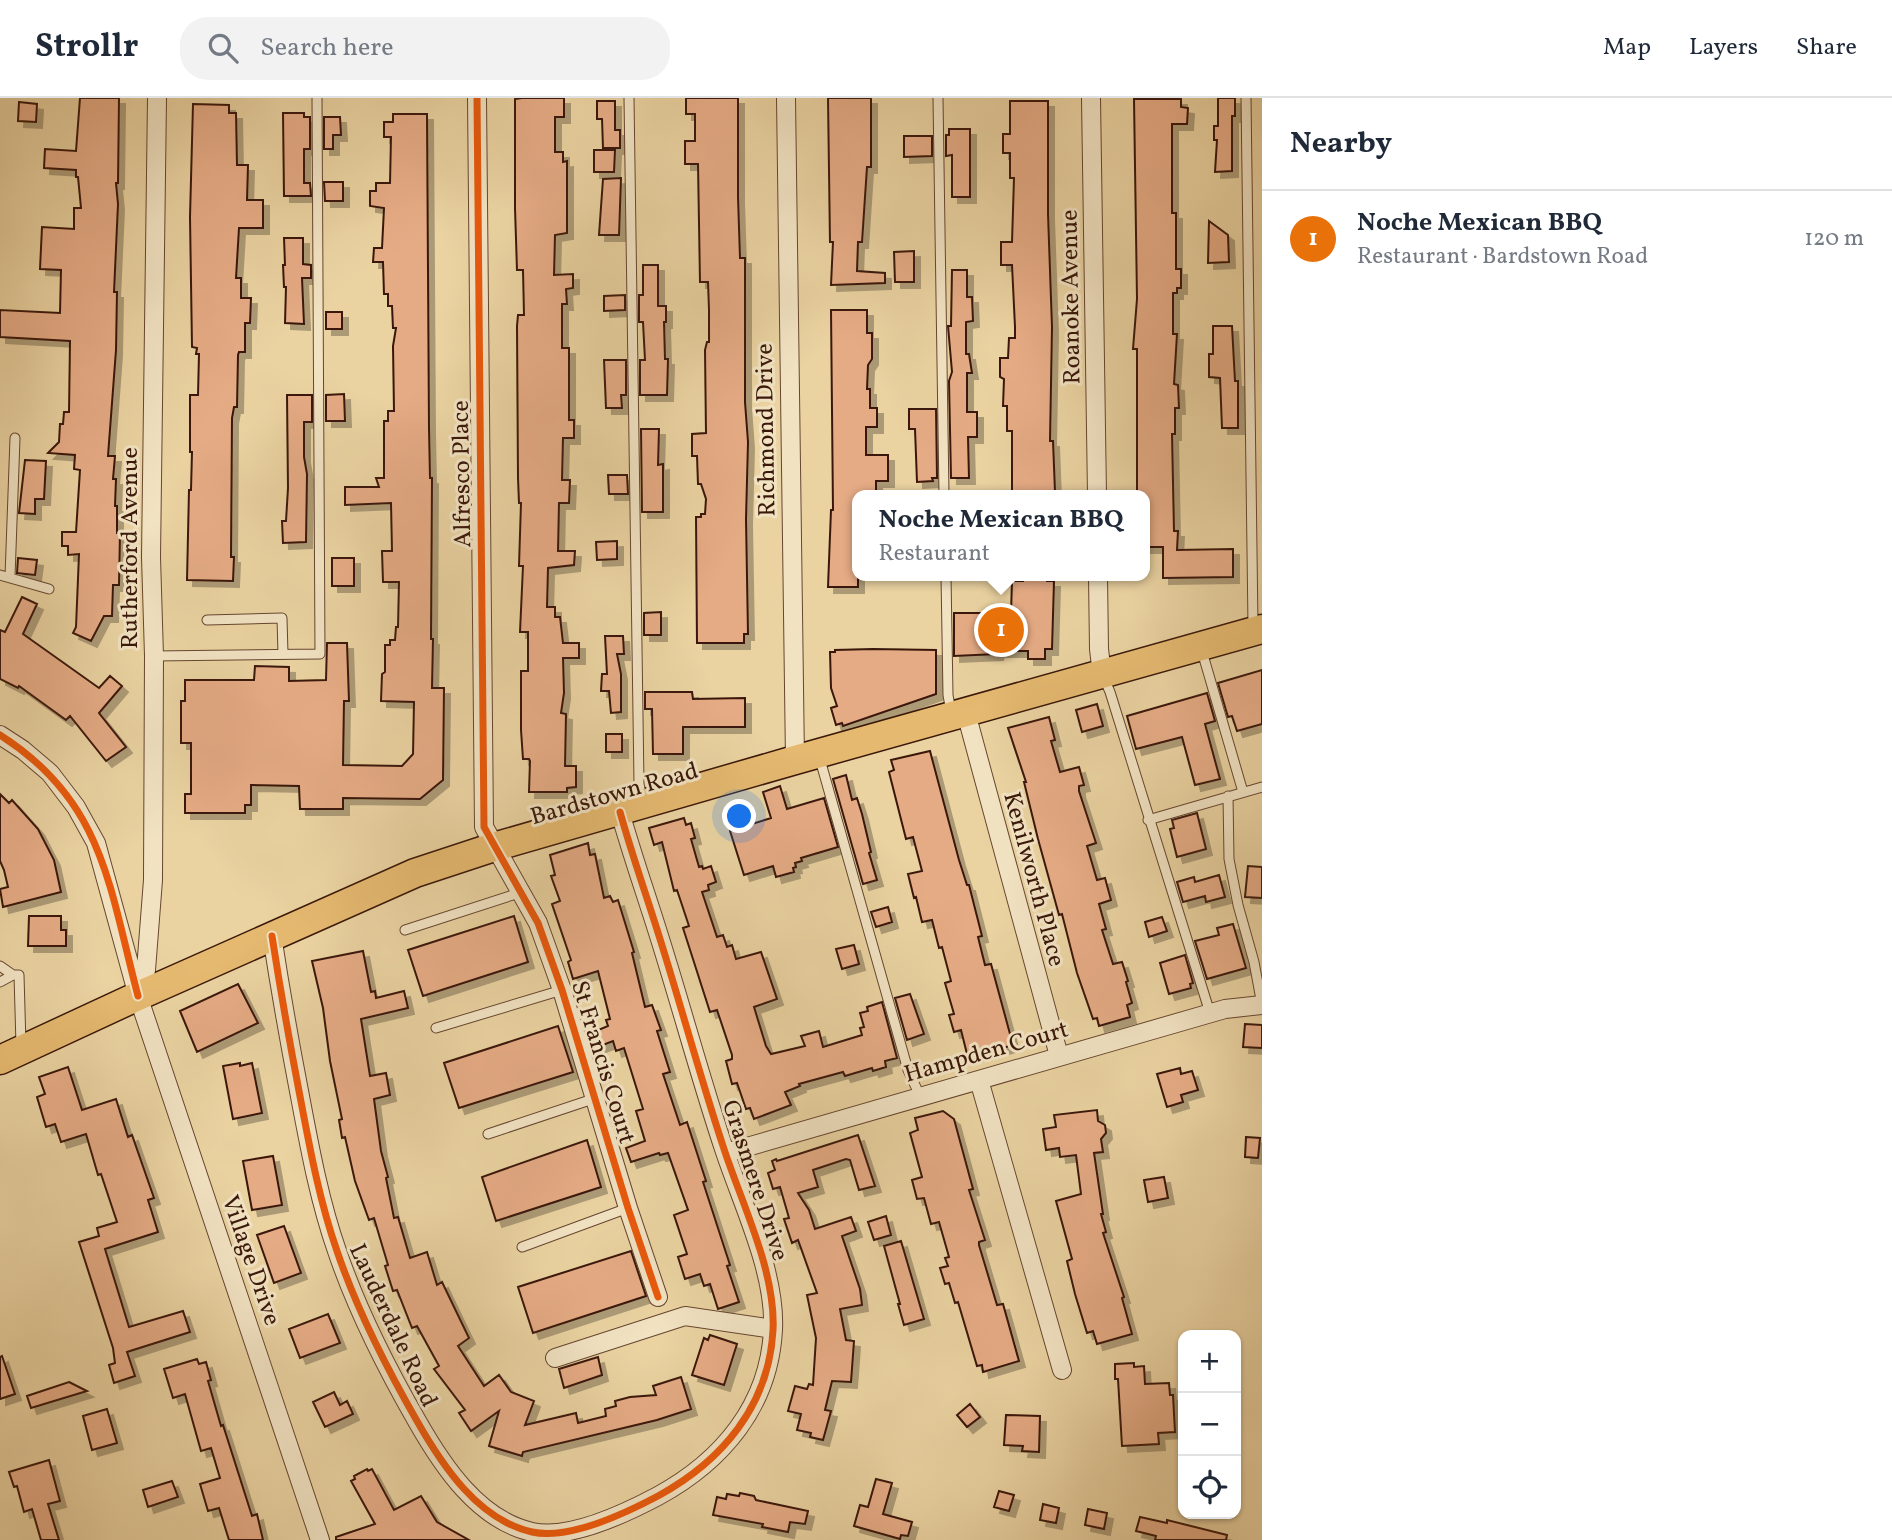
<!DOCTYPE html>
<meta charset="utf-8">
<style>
body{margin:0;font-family:Vollkorn,serif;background:#f2f2f3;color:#1f2937}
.controls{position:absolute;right:21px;bottom:21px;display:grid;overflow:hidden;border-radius:14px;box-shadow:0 2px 5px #0004}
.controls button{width:63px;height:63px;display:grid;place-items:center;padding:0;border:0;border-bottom:2px solid #e0e1e3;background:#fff;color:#1f2937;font:35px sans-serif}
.you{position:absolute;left:740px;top:719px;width:24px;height:24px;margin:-18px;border:5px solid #fff;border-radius:50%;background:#1a73e8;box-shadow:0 0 0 10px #1a73e833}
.badge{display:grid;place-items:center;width:46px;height:46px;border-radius:50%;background:#2563eb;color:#fff;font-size:23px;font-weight:700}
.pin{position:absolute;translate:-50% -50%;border:4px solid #fff;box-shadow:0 2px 7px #0006}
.popup{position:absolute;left:852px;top:392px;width:298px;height:91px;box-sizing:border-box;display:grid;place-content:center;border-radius:14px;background:#fff;filter:drop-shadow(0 2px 5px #0005);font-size:23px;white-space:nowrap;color:#747a83}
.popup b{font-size:26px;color:#1f2937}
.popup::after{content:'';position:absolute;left:50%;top:100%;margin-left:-14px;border:14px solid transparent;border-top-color:#fff}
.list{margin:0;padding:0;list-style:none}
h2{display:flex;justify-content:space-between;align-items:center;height:91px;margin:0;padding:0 28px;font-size:30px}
h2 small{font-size:23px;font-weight:400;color:#747a83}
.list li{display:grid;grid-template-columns:46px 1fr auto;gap:21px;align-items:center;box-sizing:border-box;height:98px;padding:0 28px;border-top:2px solid #e0e1e3}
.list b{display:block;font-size:26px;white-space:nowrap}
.list p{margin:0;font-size:23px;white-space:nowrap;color:#747a83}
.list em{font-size:23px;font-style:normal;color:#747a83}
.icon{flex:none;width:38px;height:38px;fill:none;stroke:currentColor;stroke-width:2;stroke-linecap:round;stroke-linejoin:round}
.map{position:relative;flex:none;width:1262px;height:1442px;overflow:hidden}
header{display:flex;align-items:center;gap:42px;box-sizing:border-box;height:98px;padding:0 35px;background:#fff;border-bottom:2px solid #e0e1e3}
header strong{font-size:33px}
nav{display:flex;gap:38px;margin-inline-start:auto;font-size:24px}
.search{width:490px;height:63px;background:#f2f2f3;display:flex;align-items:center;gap:18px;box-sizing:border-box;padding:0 24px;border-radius:28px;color:#747a83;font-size:26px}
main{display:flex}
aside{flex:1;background:#fff}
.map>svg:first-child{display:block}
.building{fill:#e5ab85;stroke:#3a1809;stroke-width:2;filter:url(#shadow)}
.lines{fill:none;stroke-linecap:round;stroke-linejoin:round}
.lane-casing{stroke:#66462f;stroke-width:11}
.street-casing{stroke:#66462f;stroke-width:20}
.primary-casing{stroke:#3a1809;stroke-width:31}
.lane{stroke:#f1e2c2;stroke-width:9}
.street{stroke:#f1e2c2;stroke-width:18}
.primary{stroke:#e5b970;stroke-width:28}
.cycleway-casing{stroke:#f1e2c2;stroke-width:11}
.cycleway{stroke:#e8590c;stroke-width:7}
.labels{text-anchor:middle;stroke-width:6;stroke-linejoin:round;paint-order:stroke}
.street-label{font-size:24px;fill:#3a1809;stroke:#f1e2c2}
</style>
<header>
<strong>Strollr</strong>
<div class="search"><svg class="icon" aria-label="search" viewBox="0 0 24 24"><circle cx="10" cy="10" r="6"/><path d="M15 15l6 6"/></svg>Search here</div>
<nav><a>Map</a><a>Layers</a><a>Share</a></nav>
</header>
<main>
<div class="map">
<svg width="1262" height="1442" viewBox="0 0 1262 1442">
<defs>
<filter id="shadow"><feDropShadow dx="6" dy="6" stdDeviation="0" flood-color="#0004"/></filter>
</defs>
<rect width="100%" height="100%" fill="#ead2a1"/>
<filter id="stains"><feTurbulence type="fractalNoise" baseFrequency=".00286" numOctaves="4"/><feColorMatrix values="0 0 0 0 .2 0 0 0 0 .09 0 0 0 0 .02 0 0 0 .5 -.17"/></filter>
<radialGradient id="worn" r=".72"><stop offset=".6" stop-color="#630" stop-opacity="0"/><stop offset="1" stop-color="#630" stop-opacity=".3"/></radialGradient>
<!-- building -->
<path class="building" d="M80,0H119L118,85H116L118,106L114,194H117L116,252L108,358H115L113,381H116L115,408H117V435H120L119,487H113L112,518H104L91,543L73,535L76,529L79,456L68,457V448H62V434H76L80,372L74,371L75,357L48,355L59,344L60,326H63L64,314H69L70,243L0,239V212L60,215L61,172L40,171L42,129L74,131V110H81L78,79H76V72L44,70L45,51L76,53Z
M522,0H564V19H555V54H563V64L567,63V135L555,137L554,177L573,176V190L566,191L567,206H562V250H569V322H574V340H563L562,382H570L569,405H559L558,453H575L574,467L548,470L547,509H555V519H560L563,545H579V560H563L564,595L561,615L566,616L565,668H576V689L567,690V694H529L530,663L529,661H523L521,632V573H528V534H520L523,468H519L521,405H519L518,380L517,228L518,217H524L523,172H517L515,110V1Z
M686,0H738V99L740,160H745V304L748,344L746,421L748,536H744V545H697L696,419H701V416H705L706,401L701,386H698L697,358H692V336L706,335L705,252L707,244H709V212L708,184H700L698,66H685V43H695V16H686Z
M828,0H871V69H867L862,144H858L857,173L885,175V185L831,187L833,144H830Z
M1218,0H1235V18H1232V73L1215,74L1217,42H1214V28H1218Z
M1134,1H1181V9L1188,10L1187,26H1172V115H1176V171H1181V190H1177V195H1173V236H1177L1174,286L1178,287L1179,310H1175V336H1172L1174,433H1178L1177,452L1233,451V479L1163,480V449H1144V397H1138L1137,393V251H1133L1137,201Z
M597,3H615V32H620V50H603L602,21H597Z
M1010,3H1048V116L1052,229L1050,343H1053L1055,394H1012V333H1007V308H1003L1004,281L1000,279V260H1008L1009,240H1015V229L1012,167H1001V144H1012L1014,80H1010V55H1003V36H1010Z
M19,4L37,6L36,24L18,23Z
M193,6L229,7V15H236L237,67H248L247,102H263V130H239L236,180H241V200H251L250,225H245V254H239L238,257L237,309H234L232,320L231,459H234L233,483L187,482L189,392H191L192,354H190V297H198L199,256H196L197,250L192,249L190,119Z
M283,15H304V19H310V51H304V85H310L311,98H284Z
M393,16H427L429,330L430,380H432L431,541H433L432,590H444L443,682L420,701L343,700V711H300L299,688L251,687V707H245V715H185V696H191V645H181V603H185V582H254L255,568L289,569V583L326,582L327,545H347L349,603H344L343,667L402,668L413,656L414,604L381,603L382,576L385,574V547H390V542H395L396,529H398L399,484H383L382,453H392L391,405L345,407V389H379L376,380H384V323H388V313H394L393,248L396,230H393L392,208H388V196H384L383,164H373L374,150H382L384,110L370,108V93H376V85H390L391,39H384V24H393Z
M324,19H340L341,37H333V51H324Z
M949,31H970V99H952V57L946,58V37H949Z
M904,38H932V58L904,59Z
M594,52H615L614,74H594Z
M621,80L619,137H599L603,81Z
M324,84H343V103H325Z
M1209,123L1228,137L1229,164L1208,165Z
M284,140H303V166L311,167V180H302L304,226L285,225L286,189H284L283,167H285Z
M914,153V184H895L894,154Z
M643,167H658V208H666V224H664L665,261H668L667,297H640V262H645L643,224H639V197H643Z
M952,172H967V199H972L973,223L966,224V256H969L972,275H967V314H977V339H968L969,380H951L949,283L952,274L948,228H951Z
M625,197V212L604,213V198Z
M831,212H867V235H872V261L868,267L867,291H870V310H877V329H866V357H888V383H876V397H858V489H828L831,412H833Z
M326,214H342V231H326Z
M1213,228H1232L1235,283H1238V330H1222L1220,280L1209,279V256H1213Z
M604,262H626V297H621L622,310H606Z
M344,296L345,323H326V297Z
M287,297H312V324H304V359L307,376L306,444L283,445L282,423H286L288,390Z
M909,311H936L937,380H932L933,383L917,384L915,331H909Z
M641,331H659L658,367L663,366V414H642Z
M25,362L46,363L44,401H35V416L19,415Z
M608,377H627L628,396H609Z
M617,443V461L597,462L596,444Z
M18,460L37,462L35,477L17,475Z
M332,460H354V488H332Z
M1023,478H1047V483H1054L1052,551H1045V561H1028V553H998L997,556L954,558V515H1011L1012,483H1023Z
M22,499L37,506L23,536L99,590L110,578L122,588L99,615L126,649L106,663L70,618L66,622L19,588L18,590L0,581V532L5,534Z
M661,514V537H644V515Z
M605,538H623L624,556H617L621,576V614L611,615L609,593H601L602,576H607Z
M873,551L936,552V596L843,628L842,625L836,627L831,610L837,608L831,590L830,554H835V552Z
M1262,572V626L1237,633L1232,618L1228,619L1218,585Z
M645,594H692L693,601L745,600V629H683V656H653L652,611H645Z
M1207,595L1215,623L1205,626L1220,681L1195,687L1182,639L1136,651L1127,618Z
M1097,606L1103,628L1082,634L1076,612Z
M1049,619L1055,642L1051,643L1060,674L1079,669L1084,687L1079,688V693L1096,745L1087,748L1097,782L1105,780L1111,802L1099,806L1106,831L1102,832L1113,866L1122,864L1128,883L1126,884L1132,905L1127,907L1130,919L1099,928L1097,920L1093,921L1077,875L1062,816L1059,817L1038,741L1024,684H1026L1008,630Z
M606,636H622V654H606Z
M930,653L959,762L967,787H969L982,838L978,839L985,867L991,866L1013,947L968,960L961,932L954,934L949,917L954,916L945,885L951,883L942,849L939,850L932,822L922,824L916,799L914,800L908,776L922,773L913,739L906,741L889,674L894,672L891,662Z
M846,677L852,702L857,700L862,716L871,754L869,755L877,782L863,786L833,681Z
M780,688L787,711L824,700L838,749L801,760L802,763L795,765L796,769L793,770L794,774L776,779L773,768L744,777L730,733L771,720L763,694Z
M0,696L9,705L12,702L38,731L54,762L61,794L3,809L0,791L8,789L4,772L0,763Z
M1197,715L1206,751L1177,759L1170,731L1174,730L1172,722Z
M684,720L686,727L691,725L695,740L691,741L699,769L702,768L703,771L711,768L716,784L708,787L709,792L702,794L717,839L723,837L727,849L732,847L736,861L761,854L777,901L754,909L766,948L771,956L805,948L801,938L819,933L823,949L862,937L860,930L864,929L860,915L868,913L867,909L882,904L897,960L885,963L886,969L873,973L872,970L845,978L843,974L799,986L800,988L785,994L791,1007L754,1021L750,1010L746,1011L737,985L732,986L726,963L732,961V957L717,912L710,914L683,830L689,828L677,792L674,793L662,744L654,747L649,730Z
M588,745L590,757L595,756L604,800L610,798L613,804L618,802L634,854L632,855L645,909L652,907L661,932L657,933L670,974L663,976L680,1027L687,1024L706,1083L703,1084L730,1167L727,1168L739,1204L718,1211L710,1186L704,1188L700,1176L685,1181L678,1159L687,1156L674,1117L688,1112L668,1055L660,1057L659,1055L631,1064L626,1050L645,1043L636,1013L643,1011L624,950L616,953L613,943L595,950L589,936L608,928L606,922L610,921L598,873L573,881L568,864L571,862L552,806L560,803L551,778L555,777L550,757Z
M1248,768L1262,769V800L1245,799Z
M1219,777L1225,799L1206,804L1205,798L1183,804L1177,784L1194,779L1195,784Z
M888,809L892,824L876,829L871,814Z
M29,818H61V832H66V848H28Z
M514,818L528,864L423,898L408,852Z
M1162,819L1167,833L1149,839L1145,824Z
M1233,826L1246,870L1207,881L1195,843L1219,837L1217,830Z
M854,847L859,866L842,871L836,851Z
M363,853L371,894L375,893L376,900L404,893L408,910L361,921L370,978L386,975L390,997L374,1001L381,1053L388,1079L386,1080L394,1120L398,1119L410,1160L427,1154L437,1187L442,1184L469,1240L458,1248L484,1288L499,1277L511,1294L534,1303L525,1327L576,1315L578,1325L606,1318L605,1311L616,1308L615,1303L630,1299L656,1297L653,1288L681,1279L691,1311L657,1322L523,1354L522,1358L489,1348L499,1313L471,1333L459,1315L465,1312L434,1271L439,1268L417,1228L412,1230L397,1192L393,1193L385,1168L388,1167L374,1120L369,1122L355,1083L345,1039L342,1040L339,1022L342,1021L330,963L323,910L312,863Z
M1185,857L1193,885L1190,886L1191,890L1169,896L1160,865Z
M238,886L258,925L197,954L180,913Z
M910,896L924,936L907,942L895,900Z
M1245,926L1262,927V950L1243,949Z
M558,928L573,974L459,1010L444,965Z
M240,965V968L252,965L262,1015L233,1021L223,968Z
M68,969L82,1012L116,1001L128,1039L132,1037L154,1100L148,1102L158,1134L105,1151L129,1229L183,1213L190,1234L127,1254L135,1278L114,1285L109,1267L115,1265L113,1250L79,1144L99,1138L97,1130L117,1124L101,1076L98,1077L86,1036L61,1044L55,1026L46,1029L37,999L45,996L39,979Z
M1180,970L1181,976L1192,973L1198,992L1181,997L1183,1004L1167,1009L1157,976Z
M1097,1012L1098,1023L1105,1027L1106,1035L1101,1041L1103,1054L1094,1055L1103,1116H1101L1106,1134L1103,1135L1124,1199L1122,1200L1132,1236L1097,1246L1093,1233L1087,1235L1075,1196L1067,1163L1072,1161L1056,1103L1081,1096L1076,1057L1060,1059L1059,1050L1046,1052L1043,1031L1056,1029L1054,1017Z
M943,1013L954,1021L973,1091L969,1092L985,1142L979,1144V1147L997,1207L1003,1206L1019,1263L983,1274L982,1267L977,1268L958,1204L955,1205L949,1185L945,1186L940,1170L948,1168L945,1160L949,1159L939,1124L931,1126L924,1100L917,1101L912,1082L922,1079L910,1035L918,1032L915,1020Z
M858,1037L875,1088L859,1092L850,1062L846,1061L813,1072L818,1089L798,1095L809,1112L815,1131L851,1119L856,1133L842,1138L860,1191L862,1207L840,1211L846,1242L854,1243L851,1284L832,1283L825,1312L831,1313L823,1342L810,1339L811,1335L797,1332L801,1316L788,1313L795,1288L807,1291L809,1286L813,1287L816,1240L807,1197L817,1195L798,1142L792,1145L784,1121L789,1120L780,1089L773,1091L768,1075L775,1072L772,1063L776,1061L777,1063Z
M1246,1039L1260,1040L1258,1060L1245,1059Z
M587,1042L601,1089L496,1123L482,1079Z
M273,1058L282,1107L252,1112L243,1063Z
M1164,1079L1168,1100L1148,1104L1144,1082Z
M886,1118L891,1137L874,1142L868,1124Z
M284,1128L301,1175L274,1185L257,1137Z
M901,1143L924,1221L904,1227L898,1206H900L884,1148Z
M631,1153L646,1198L533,1235L518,1189Z
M328,1216L340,1245L300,1260L289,1231Z
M710,1237L737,1246L724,1287L692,1277L704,1240L708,1242Z
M2,1258L15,1296L0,1301V1259Z
M598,1259L602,1277L564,1290L559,1271Z
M197,1261L199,1266L206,1264L211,1282L208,1283L221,1328L223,1327L252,1418L257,1416L263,1442H229L219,1410L208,1413L200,1386L220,1380L211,1350L201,1353L185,1296L173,1300L164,1271Z
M1134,1265V1269L1144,1268L1145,1286L1169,1285L1170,1297H1173L1175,1334L1158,1335L1159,1346L1122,1348L1118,1281H1115V1266Z
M69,1284L87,1293L31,1310L27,1298Z
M334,1294L340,1307L347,1303L353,1316L325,1329L313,1304Z
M970,1306L980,1319L967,1329L957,1317Z
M107,1311L117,1345L92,1352L83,1318Z
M1006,1317L1040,1318L1039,1354L1022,1353L1023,1348L1004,1347Z
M49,1362L60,1403L48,1406L59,1442H41L32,1411L24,1414L17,1388L14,1389L9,1374Z
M367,1371L368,1373L372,1371L394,1412L421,1398L437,1424L469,1442H336V1439L375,1426L351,1383L355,1381L354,1378Z
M876,1381L892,1385L883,1416L912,1424L908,1438L901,1437L900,1441L854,1428L860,1407L868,1409Z
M172,1383L178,1399L148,1409L143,1392Z
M999,1393L1014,1397L1009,1413L994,1409Z
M740,1395L754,1398L756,1402L808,1413L805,1426L790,1424L788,1434L762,1429L763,1426L713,1417L717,1399L726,1401L727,1396L739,1398Z
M1043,1406L1059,1410L1056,1425L1040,1422Z
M1088,1411L1107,1415L1104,1431L1085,1427Z
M1140,1419L1167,1425V1422L1227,1437L1226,1442H1155L1156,1438L1136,1433Z"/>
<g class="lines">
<defs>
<path id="lane" d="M629,0L639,686L642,701
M938,0L944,397
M1246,0L1253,528
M0,477L49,491
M946,478L948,597L951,614
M10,479L15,340
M207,522L282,520L283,556
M1201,550L1243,694
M154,558L320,556L317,0
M1104,580L1110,594L1210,915
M819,658L908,972L920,998
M1228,698L1229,761L1238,807L1254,864L1262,907
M1148,722L1262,689
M405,832L519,795
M0,868L13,877
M0,884L13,877H19L21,947
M436,930L562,892
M488,1036L596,1000
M522,1149L628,1110"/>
<path id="street" d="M477,0L484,729L538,825L562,892L628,1110L658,1199
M786,0L795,662
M1091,0L1097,397
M1098,478L1099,551L1102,577
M966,615L1059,958
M0,637L23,652L50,675L76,709L96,745L138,898L320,1442
M272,838C280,890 289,941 299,993C309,1046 319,1102 337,1153C357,1212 386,1269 417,1323C442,1367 478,1422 532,1434C569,1442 626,1415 658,1398C722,1363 769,1308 773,1232C776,1174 742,1106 724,1051C701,982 682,911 660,841C647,799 632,757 620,714
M138,898L146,872L153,782L154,558L151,459L157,0
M979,982L1062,1272
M726,1055L1225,911L1262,907
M555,1260L685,1218L773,1231"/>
<path id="primary" d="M0,962L138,898L415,775L494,749L795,662L1262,531"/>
</defs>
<!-- lane casing -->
<use href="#lane" class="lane-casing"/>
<!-- street casing -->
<use href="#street" class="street-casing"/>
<!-- primary casing -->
<use href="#primary" class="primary-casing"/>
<!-- lane -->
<use href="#lane" class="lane"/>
<!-- street -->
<use href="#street" class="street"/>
<!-- primary -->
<use href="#primary" class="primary"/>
<defs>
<path id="cycleway" d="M477,0L484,729L538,825L562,892L628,1110L658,1199
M0,637C104,703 109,789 138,898
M272,838C280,890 289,941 299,993C309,1046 319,1102 337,1153C357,1212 386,1269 417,1323C442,1367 478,1422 532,1434C569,1442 626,1415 658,1398C722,1363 769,1308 773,1232C776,1174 742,1106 724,1051C701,982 682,911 660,841C647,799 632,757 620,714"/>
</defs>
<!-- cycleway casing -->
<use href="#cycleway" class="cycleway-casing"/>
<!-- cycleway -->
<use href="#cycleway" class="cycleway"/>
</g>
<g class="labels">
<!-- street labels -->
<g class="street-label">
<text transform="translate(1070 199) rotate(-91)" y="8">Roanoke Avenue</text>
<text transform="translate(765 332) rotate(-91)" y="8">Richmond Drive</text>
<text transform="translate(461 376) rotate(-91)" y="8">Alfresco Place</text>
<text transform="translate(129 450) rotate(-90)" y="8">Rutherford Avenue</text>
<text transform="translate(614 695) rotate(-16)" y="8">Bardstown Road</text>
<text transform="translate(1035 781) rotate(75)" y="8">Kenilworth Place</text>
<text transform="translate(986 953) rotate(-16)" y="8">Hampden Court</text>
<text transform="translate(604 964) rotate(73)" y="8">St Francis Court</text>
<text transform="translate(756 1082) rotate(72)" y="8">Grasmere Drive</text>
<text transform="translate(252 1162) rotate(71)" y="8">Village Drive</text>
<text transform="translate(394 1227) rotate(65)" y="8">Lauderdale Road</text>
</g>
</g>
<rect width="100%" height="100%" filter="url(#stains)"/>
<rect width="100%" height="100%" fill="url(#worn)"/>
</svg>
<div class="controls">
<button>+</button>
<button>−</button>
<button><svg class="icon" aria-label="locate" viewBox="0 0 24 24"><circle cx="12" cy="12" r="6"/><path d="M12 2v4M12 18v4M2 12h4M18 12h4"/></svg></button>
</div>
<div class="you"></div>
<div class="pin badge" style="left:1001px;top:532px;background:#e8710a">1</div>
<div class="popup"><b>Noche Mexican BBQ</b>Restaurant</div>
</div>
<aside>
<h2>Nearby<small></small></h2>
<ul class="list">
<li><span class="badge" style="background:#e8710a">1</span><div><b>Noche Mexican BBQ</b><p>Restaurant · Bardstown Road</p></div><em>120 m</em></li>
</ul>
</aside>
</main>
